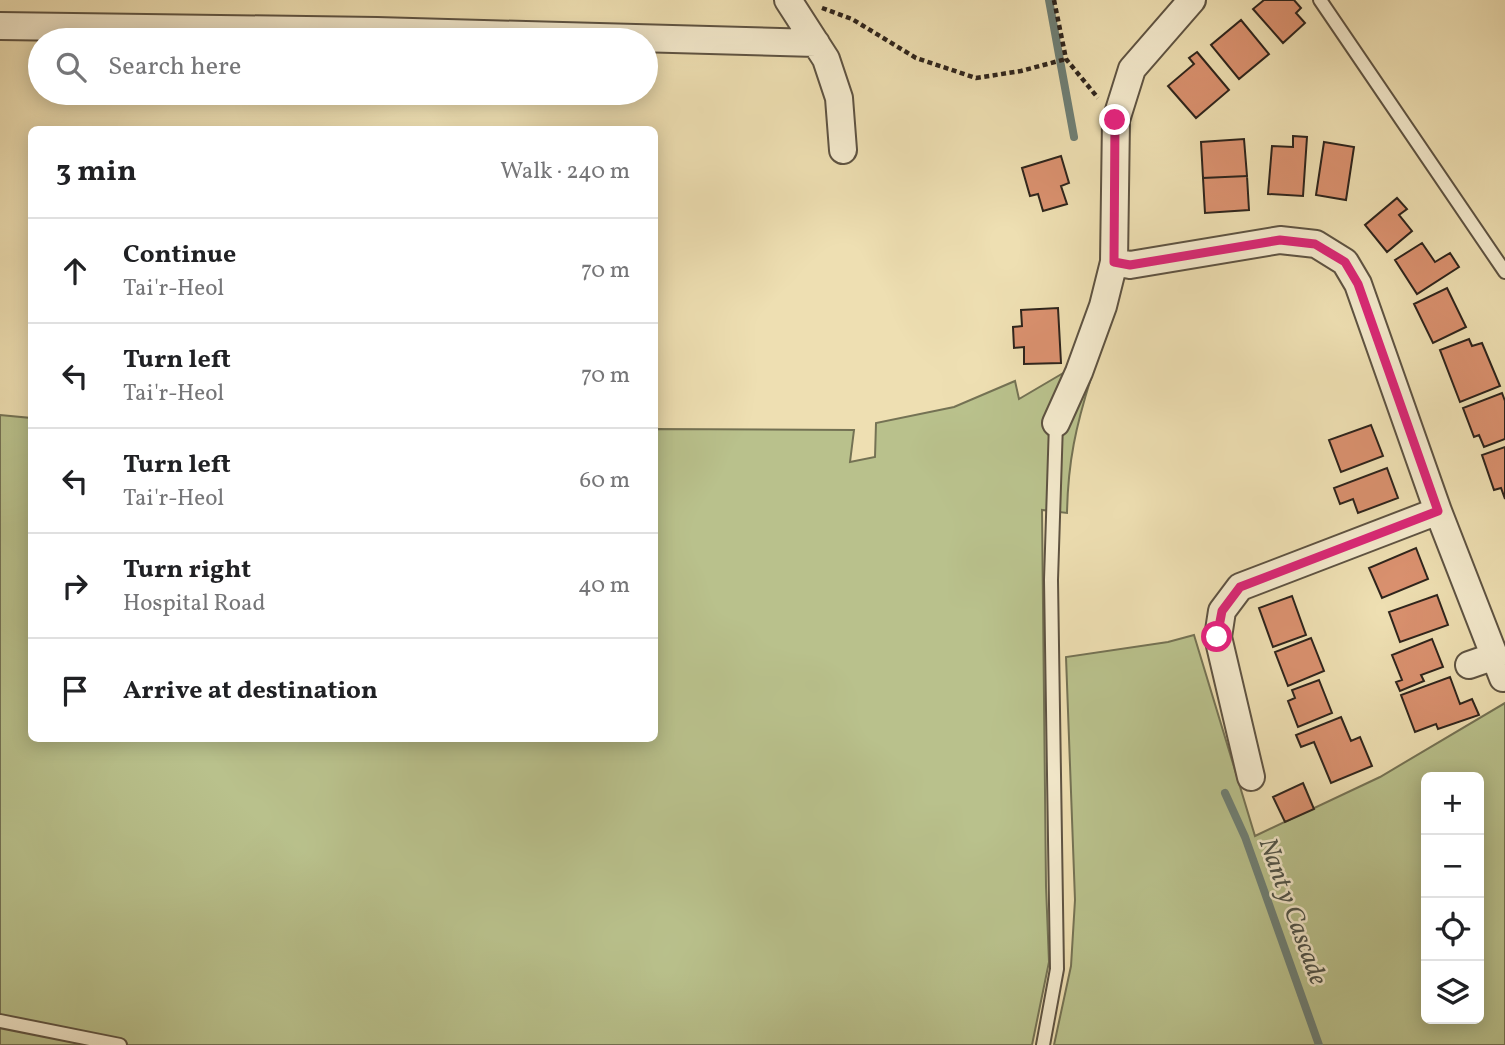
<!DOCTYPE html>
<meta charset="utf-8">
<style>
body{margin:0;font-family:Vollkorn,serif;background:#f6f6f6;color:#202124}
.controls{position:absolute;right:21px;bottom:21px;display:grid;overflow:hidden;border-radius:10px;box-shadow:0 4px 18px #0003}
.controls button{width:63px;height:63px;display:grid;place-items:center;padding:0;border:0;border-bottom:2px solid #e0e0e0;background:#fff;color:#202124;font:35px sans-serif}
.stop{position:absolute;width:21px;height:21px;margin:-16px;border:5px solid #db2777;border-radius:50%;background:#fff}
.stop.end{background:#db2777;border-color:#fff;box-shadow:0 2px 7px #0008}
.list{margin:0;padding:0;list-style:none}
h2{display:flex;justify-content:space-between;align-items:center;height:91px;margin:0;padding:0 28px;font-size:30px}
h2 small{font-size:23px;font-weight:400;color:#757577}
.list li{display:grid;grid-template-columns:46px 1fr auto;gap:21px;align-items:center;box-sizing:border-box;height:105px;padding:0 28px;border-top:2px solid #e0e0e0}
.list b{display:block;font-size:26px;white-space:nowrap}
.list p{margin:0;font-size:23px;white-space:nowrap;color:#757577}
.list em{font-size:23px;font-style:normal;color:#757577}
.icon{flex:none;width:38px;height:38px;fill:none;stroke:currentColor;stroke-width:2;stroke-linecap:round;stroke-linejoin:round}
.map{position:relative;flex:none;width:1505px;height:1045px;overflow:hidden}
.search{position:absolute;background:#fff;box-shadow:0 4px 18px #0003;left:28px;top:28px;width:630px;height:77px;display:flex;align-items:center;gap:18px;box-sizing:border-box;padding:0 24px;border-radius:38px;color:#757577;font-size:26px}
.panel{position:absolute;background:#fff;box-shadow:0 4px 18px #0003;left:28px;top:126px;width:630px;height:616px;border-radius:10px}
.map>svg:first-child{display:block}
.green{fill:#b9c18c;stroke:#747254;stroke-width:2;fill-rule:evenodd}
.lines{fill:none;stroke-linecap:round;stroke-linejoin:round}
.stream{stroke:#6e7f75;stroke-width:8}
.building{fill:#da916f;stroke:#2e241c;stroke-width:2}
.service-casing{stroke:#5e5342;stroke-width:16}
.minor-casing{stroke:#5e5342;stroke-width:30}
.path{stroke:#2e241c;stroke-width:4.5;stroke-dasharray:5 3.5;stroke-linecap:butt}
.service{stroke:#f4eacd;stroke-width:12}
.minor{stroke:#f4eacd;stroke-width:26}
.route{stroke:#db2777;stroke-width:9}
.labels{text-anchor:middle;stroke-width:5;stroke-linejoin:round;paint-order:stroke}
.water-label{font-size:26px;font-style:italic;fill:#4e5248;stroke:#f4eacd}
</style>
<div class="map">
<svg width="1505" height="1045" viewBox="0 0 1505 1045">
<rect width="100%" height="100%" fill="#eedfb2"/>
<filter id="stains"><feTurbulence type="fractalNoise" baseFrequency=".00286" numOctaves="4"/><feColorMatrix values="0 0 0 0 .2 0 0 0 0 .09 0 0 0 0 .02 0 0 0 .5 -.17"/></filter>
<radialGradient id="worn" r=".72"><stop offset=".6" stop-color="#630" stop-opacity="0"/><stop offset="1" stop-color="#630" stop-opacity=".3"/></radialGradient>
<!-- green -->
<path class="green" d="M1065,372L1091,378C1076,426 1068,461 1067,513L1042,510L1046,886L1049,962L1032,1045H0V415L31,418L32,738H654L655,429L854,430L850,462L875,457L876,423L954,407L1015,381L1019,399Z
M1194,635L1255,836L1380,777L1505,703V1045H1054L1071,966L1075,900L1066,657L1168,642ZM1426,777H1479V1019H1426Z"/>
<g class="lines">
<!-- stream -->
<path class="stream" d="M1049,0L1074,137
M1225,793L1245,837L1319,1045"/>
</g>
<!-- building -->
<path class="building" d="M1264,0H1294L1301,8L1296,13L1305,23L1283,43L1253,9Z
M1241,20L1269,54L1239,79L1211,45Z
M1197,52L1229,90L1196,118L1168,86L1194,64L1189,58Z
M1293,136L1307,137L1303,196L1268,194L1272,146L1293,147Z
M1244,139L1247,176L1203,178L1201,142Z
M1324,142L1354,147L1346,200L1316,195Z
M1061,156L1069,183L1061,186L1067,204L1043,211L1038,194L1030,196L1022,168Z
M1247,176L1249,210L1205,213L1203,178Z
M1397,198L1407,209L1399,215L1412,231L1387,252L1365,225Z
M1422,243L1435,262L1450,253L1459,267L1417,294L1395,260Z
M1447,288L1466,327L1433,343L1414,304Z
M1058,308L1061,363L1024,364V347L1014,348L1013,327L1022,326L1021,310Z
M1469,339L1472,346L1482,343L1500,386L1460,402L1440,350Z
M1502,393L1505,401V439L1484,447L1479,435L1474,437L1463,408Z
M1371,425L1383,456L1341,472L1329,440Z
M1505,447V499L1501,488L1494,490L1482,455Z
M1387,468L1398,498L1358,513L1353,499L1340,504L1334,488Z
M1416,548L1428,579L1382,598L1369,568Z
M1437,595L1448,625L1400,642L1389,612Z
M1292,596L1306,635L1273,647L1259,608Z
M1311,638L1324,671L1288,686L1275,652Z
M1432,639L1443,667L1421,675L1424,681L1400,691L1396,682L1402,680L1392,655Z
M1450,677L1460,704L1472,699L1479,715L1438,729L1436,724L1415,732L1401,695Z
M1319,680L1332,713L1298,727L1288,701L1295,698L1292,690Z
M1341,717L1351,741L1360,737L1372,766L1331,783L1314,742L1301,747L1296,735Z
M1303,783L1314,809L1285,822L1273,797Z"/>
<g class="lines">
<defs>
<path id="service" d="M1320,0L1505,272
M0,1021L120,1045
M1043,1045L1057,969L1051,580L1056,423"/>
<path id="minor" d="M788,0L826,59L839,98L843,150
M0,26L377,31L816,43
M1114,262L1130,265L1280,240L1316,244L1345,262L1358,284L1438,511L1503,678
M1056,423L1079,372L1103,306L1114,262L1116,120L1132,69L1192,0
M1469,665L1495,656
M1251,777L1218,637L1222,611L1240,587L1438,511"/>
</defs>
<!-- service casing -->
<use href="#service" class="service-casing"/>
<!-- minor casing -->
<use href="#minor" class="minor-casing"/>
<!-- path -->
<path class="path" d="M1054,0L1066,59L1098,98
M822,8L852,19L916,58L976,78L1021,71L1066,59"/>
<!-- service -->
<use href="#service" class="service"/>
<!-- minor -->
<use href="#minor" class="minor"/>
</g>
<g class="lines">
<!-- route -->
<path class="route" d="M1115,120L1114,262L1130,265L1280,240L1315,244L1345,262L1358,284L1438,511L1240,587L1222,611L1217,637"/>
</g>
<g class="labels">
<!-- water labels -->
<g class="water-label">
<text transform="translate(1294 911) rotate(70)" y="9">Nant y Cascade</text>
</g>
</g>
<rect width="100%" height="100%" filter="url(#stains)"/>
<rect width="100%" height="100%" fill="url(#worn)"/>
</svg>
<div class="controls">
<button>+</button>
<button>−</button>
<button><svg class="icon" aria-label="locate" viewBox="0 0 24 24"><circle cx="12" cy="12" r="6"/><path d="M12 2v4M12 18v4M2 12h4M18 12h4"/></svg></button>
<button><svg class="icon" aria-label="layers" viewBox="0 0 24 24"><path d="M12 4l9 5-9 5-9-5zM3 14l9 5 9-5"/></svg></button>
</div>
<div class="stop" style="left:1217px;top:637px"></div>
<div class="stop end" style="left:1115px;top:120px"></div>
<div class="search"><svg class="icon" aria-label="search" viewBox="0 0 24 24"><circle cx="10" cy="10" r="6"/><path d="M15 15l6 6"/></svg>Search here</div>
<section class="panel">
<h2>3 min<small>Walk · 240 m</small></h2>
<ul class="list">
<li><svg class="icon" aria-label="ahead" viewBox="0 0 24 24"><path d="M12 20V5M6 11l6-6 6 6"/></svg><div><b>Continue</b><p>Tai'r-Heol</p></div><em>70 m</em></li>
<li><svg class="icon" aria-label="left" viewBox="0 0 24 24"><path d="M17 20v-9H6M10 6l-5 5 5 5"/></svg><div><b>Turn left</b><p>Tai'r-Heol</p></div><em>70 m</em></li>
<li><svg class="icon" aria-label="left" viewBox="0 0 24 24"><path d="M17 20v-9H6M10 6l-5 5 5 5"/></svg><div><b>Turn left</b><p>Tai'r-Heol</p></div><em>60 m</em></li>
<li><svg class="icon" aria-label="right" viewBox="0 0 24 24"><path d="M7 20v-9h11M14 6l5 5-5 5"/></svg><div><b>Turn right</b><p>Hospital Road</p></div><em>40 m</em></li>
<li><svg class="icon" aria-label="arrive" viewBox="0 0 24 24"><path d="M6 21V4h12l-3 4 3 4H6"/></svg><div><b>Arrive at destination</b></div></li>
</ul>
</section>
</div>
